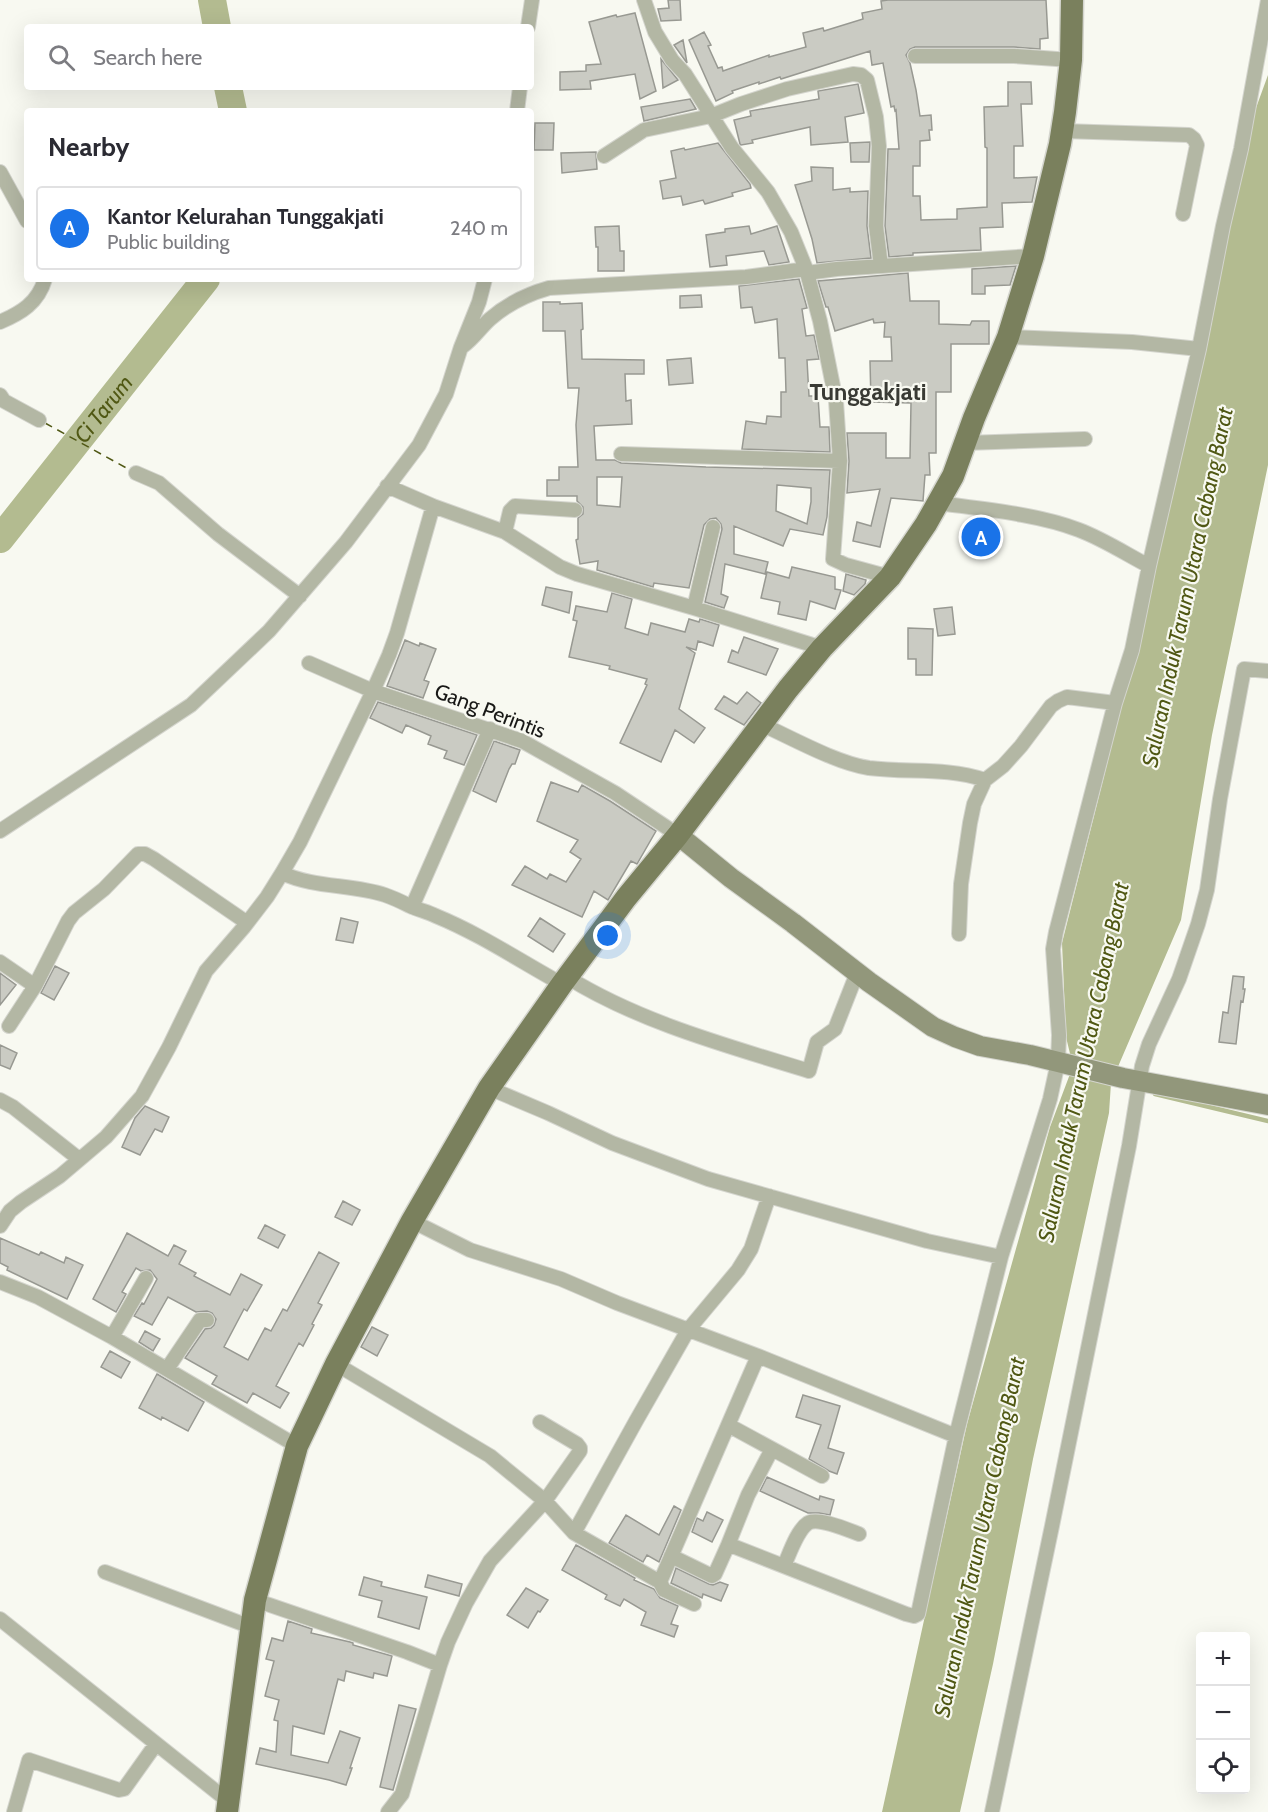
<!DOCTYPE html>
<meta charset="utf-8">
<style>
body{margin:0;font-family:Cabin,sans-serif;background:#f2f2f3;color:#2b2b33}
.controls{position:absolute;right:18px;bottom:18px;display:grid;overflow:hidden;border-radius:6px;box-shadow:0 6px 24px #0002}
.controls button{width:54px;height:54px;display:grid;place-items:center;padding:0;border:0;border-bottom:2px solid #e1e1e2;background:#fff;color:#2b2b33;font:30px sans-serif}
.you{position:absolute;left:608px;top:936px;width:21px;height:21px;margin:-15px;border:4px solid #fff;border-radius:50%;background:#1a73e8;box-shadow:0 0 0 9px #1a73e833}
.badge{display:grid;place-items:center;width:39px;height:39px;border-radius:50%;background:#1a73e8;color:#fff;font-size:20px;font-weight:700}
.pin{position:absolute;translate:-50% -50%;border:3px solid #fff;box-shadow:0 2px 6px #0006}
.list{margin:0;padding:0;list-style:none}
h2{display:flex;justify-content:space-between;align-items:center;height:78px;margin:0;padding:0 24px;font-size:26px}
h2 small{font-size:20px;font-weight:400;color:#7c7c81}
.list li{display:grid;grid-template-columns:39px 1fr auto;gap:18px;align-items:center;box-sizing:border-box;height:84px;margin:0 12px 12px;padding:0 12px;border:2px solid #e1e1e2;border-radius:6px}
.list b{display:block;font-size:22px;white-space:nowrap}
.list p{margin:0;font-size:20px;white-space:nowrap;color:#7c7c81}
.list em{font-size:20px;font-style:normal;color:#7c7c81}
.icon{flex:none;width:33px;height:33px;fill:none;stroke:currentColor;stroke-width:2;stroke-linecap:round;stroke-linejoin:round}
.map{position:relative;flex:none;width:1268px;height:1812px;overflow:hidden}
.search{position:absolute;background:#fff;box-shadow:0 6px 24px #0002;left:24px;top:24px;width:510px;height:66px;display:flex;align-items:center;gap:15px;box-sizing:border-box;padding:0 21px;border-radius:6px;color:#7c7c81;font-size:22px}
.panel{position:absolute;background:#fff;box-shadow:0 6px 24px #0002;left:24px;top:108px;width:510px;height:174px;border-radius:6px}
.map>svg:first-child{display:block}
.water{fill:#b3bb90}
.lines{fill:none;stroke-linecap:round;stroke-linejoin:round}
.stream{stroke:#b3bb90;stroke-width:4.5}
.river{stroke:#b3bb90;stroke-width:28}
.ferry{stroke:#505814;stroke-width:1.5;stroke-dasharray:8 6;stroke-linecap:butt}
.building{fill:#cacbc3;stroke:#989992;stroke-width:1.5;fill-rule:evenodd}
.street-casing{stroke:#d4d5ce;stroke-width:16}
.secondary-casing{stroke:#d4d5ce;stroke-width:22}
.primary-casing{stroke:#d4d5ce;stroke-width:25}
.street{stroke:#b3b7a4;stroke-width:14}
.secondary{stroke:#92977b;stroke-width:20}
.primary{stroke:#7a805d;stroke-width:22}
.labels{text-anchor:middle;stroke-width:4.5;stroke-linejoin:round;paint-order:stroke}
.street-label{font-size:21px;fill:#181816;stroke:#f8f9f1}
.water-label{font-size:22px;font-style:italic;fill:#505814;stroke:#f8f9f1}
.quarter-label{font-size:24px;font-weight:bold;fill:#393a34;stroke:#f8f9f1}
</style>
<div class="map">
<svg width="1268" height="1812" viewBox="0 0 1268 1812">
<rect width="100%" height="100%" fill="#f8f9f1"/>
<!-- water -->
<path class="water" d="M1268,75V465L1212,735L1181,920L1111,1083L1109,1113L1033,1459L993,1664L960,1812H882L967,1424L1050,1127L1073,1066L1066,1037L1062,943L1108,760L1211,326L1241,149Z"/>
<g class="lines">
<!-- stream -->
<path class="stream" d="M1155,1094L1268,1121"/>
<!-- river -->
<g class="river">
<path d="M212,0L217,27"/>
<path d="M228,87L233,111"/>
<path id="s1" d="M0,539L206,279"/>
</g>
<!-- ferry -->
<path class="ferry" d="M45,423L130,470"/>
</g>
<!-- building -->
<path class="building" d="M668,0H680L681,20L661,21L658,9L669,8Z
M888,0H1046L1048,38L1040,39V49L1014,47H915L910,49L906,55L910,63L916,90L920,116L931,115L932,130H929L930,140L920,141V166H913V196H920L921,220L957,219V209L987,207V148L985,147L984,107L1008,106V82H1031L1032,104H1021L1023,146H1014V178L1037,177L1032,202L1002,203L1003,227L980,228L981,250L913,253V255L889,257L885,226L888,149H899L896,110L895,111L894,106L891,107L883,63L872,65L870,51L781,79L780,77L759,84V82L732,91L733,93L716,101L689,40L704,32L711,45L708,46L718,68L722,67L723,71L769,55V57L806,47L803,33L823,28L824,31L863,19L862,13L882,9L881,1Z
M635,13L656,91L640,99L635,74L590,81L591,89L560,90V72L586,71V65L601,64L589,22L616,15L617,17Z
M683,40L687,63L674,45Z
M661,59L678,80L663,88Z
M858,84L864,113L845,117L848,142L811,145L810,127L752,140L753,143L741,145L740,144L734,120L751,116L750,111L819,99L818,91Z
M690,99L696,109L644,121L641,107Z
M535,123H554L553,150H534Z
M870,142L869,162H851L850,143Z
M718,143L750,184L751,188L732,193L733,196L705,204L703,200L683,205L681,196L663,199L660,181L676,178L671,151L684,148L685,150Z
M596,152L597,169L562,173L561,153Z
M811,167L833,168V190L850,188V192L868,191L867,226L871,258L817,263L812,239L795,185L812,181Z
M619,226L620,251H624V271H598V247H596L595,227Z
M749,226L751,234L777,226L789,262L769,265L764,251L726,256L727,265L710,267L706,235L725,232V229Z
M1016,266L1010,285L985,286V294H972V269Z
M908,273L910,301H939V324L970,325L972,321H989V344H951V392H936V453H929L930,475H925L923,501L891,498L880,547L853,541L857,522L871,526L880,489L847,493L849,461L847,433H886V458H910L911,403L871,402L870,361H892L891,337H884L885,322L874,323L873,319L835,331L828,307H826L818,281Z
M799,279L807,308L802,309L806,336L814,335L819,359L807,360L809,396H818L820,427H829L830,452L742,449L746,421L766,424L767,416L781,417V392H786L785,358H779L777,319L755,323L752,307L741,308L739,286Z
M701,295L702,307L680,308V296Z
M543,302H560V304L582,303L583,329L581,330L582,359L644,360V374H625L626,401L631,400L632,424L594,426L596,460H615L621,463L706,467L830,470L827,517L823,535L790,529L783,546L734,526V554L768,562L765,574L725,564L721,594L728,597L724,608L705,602L722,529L721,524L716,518L710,519L704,525L689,588L654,583L653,587L597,570L598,561L580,564L576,540L578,539V518L583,514V507L577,501V496H547V480H559V467H578L576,425L579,388H568L565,331H543ZM597,477H622L620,507L597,505ZM777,485L811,488V502L807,524L776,511Z
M691,358L693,383L669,385L667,360Z
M792,567L835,577V589L841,590L835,609L810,601L806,620L778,614L780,602L761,598L767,572L789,578Z
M846,574L866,580L865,584L854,595L843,591Z
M546,587L572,592L569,613L542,605Z
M612,593L632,599L625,628L648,635L651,623L685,632L689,619L699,622L700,619L719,625L713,646L698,641L696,650L686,647L695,653L679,709L705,728L694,743L675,730L661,762L620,743L647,685L645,684L647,679L609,669L610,666L569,657L577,621L573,620L576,606L607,612Z
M952,607L955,634L938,636L934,609Z
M908,628L933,629L932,675H916V659H908Z
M744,637L778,649L766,675L728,662L732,650L738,653Z
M405,640L419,646L420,643L436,649L424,680L429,682L423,698L387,686Z
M747,692L761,703L744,725L715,709L724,696L737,704Z
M378,702L477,735L464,765L444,758L447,751L428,744L431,736L406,725L402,733L370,718Z
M494,741L520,750L515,764H512L509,769L496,802L473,791Z
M551,782L578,792L582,785L610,801L656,831L637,864L631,861L608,900L594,891L582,917L512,885L525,866L547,879L550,874L566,882L581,859L570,852L578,840L537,821Z
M341,918L358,922L353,943L336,940Z
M540,918L565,934L553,952L528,936Z
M55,966L69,973L54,1000L41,993Z
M0,973L16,985L0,1005Z
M1233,976L1244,977L1243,989H1245L1243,1002L1241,1001L1236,1044L1219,1042L1223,1012L1228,1013Z
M0,1045L17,1053L10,1069L0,1065Z
M145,1106L169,1117L162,1132L155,1129L140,1155L122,1147L135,1118Z
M343,1201L360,1210L352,1225L335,1217Z
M265,1225L285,1235L278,1248L258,1238Z
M127,1233L168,1256L174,1245L186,1251L179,1264L196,1273L194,1276L230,1295L241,1274L262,1285L247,1311L244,1309L224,1347L248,1360L265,1328L271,1331L283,1309L287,1311L319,1252L339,1263L318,1303L322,1305L312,1324L314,1325L303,1346L299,1343L276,1386L289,1393L280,1408L253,1393L247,1403L212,1384L217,1376L185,1358L205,1329L211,1328L214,1325L216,1319L212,1313L207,1311L196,1312L168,1297L152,1325L134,1316L142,1303L144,1304L157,1279L150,1270L141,1271L136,1268L122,1292L126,1294L116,1312L93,1299Z
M0,1238L39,1255L41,1252L64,1263L66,1257L83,1265L67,1299L7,1270L8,1267L0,1263Z
M372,1327L388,1335L377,1356L361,1347Z
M145,1331L160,1339L153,1351L139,1342Z
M110,1351L130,1362L121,1378L101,1367Z
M157,1374L204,1402L188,1431L162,1417L161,1420L139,1408Z
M803,1395L840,1406L828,1448L844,1453L837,1474L829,1471L809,1459L821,1425L796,1417Z
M767,1477L819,1500L820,1496L834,1500L830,1515L819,1513H808L760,1491Z
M674,1506L681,1510L659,1562L647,1555L643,1562L609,1543L626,1515L659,1535Z
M707,1512L723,1520L712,1542L692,1532L697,1518L703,1521Z
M576,1545L635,1578L634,1580L654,1589L660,1598L678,1606L671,1624L678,1626L674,1637L641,1625L646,1612L624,1599L620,1606L605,1599L607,1595L562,1570Z
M676,1568L709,1584L713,1585L720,1582L728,1585L721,1601L703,1594L702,1598L671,1583Z
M428,1575L462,1584L459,1596L425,1587Z
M364,1577L382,1582L381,1586L427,1597L419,1629L378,1617L382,1601L359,1595Z
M526,1588L548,1600L540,1612L538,1611L528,1628L507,1615Z
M288,1621L312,1629L311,1633L350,1642L353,1643V1645L392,1656L387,1676L374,1673L373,1678L346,1671L344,1681L338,1679L324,1734L293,1726L291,1755L328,1763L340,1731L360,1738L350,1768H352L346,1785L329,1780L256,1764L260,1748L276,1752L278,1721L274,1720L279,1700L265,1696L274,1661L266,1659L272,1638L283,1641Z
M399,1705L416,1709L393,1790L380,1787Z"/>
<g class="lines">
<defs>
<path id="street" d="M644,0L655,32L672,60L685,74L732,148L768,192L791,232L806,269L820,321L836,401L840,461L833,559L846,565L890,577
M528,27L532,0
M915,56H1014L1071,60
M517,111L520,87
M1062,131L1189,135L1194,139L1197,145L1183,214
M604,156L644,130L711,116L741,104L787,89L853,74L861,75L867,80L876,117L879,146L876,226L881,266
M0,172L27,221
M807,273L837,269L1033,256
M0,322C21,313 38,303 45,279
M1008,337L1132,342L1199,349
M463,346C474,338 480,328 490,319C506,305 528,294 549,288L746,277L806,269
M0,395L4,401L39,420
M965,443L1085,439
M621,454L840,461
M136,473L159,483L218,534L300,596
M387,486L433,506L505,532L560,567L577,574L694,608L822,648
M938,503C982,509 1038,514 1079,530C1103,539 1126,554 1149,566
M505,532L510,511L515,506L575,510
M694,608L713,527
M309,663L373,691L522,741L615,793L678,835
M761,724C792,738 836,763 869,768C909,773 946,767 985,780
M0,831L191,705L269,631L346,542L419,445L446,394L461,347L479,302L485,279
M282,873C314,888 351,884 385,895C394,898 402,902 410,906C419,910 428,912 436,916C480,934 520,961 562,984
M412,907L490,729
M959,934L961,884L970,823L974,804L985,780L1003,766L1021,746L1051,706L1058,701L1067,697L1115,703
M0,962L35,986
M567,977C639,1022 728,1046 809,1071L817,1042L835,1029L857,973
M9,1026L35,986L68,921L74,913L104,889L138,854H145L154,859L246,922
M489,1088L548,1113L612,1143L708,1179L927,1241L1001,1257
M0,1100L13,1107L79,1159
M412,1221L470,1250L561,1279L617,1303L758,1356L956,1436
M0,1226L10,1211L21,1202L60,1176L106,1137L142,1096L169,1047L206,971L244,927L267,897L282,873L300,842L373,691L389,655L397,633L433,506
M0,1282L38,1297L112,1337L297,1446
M112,1337L146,1278
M336,1364L490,1456L545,1501L574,1533L660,1582
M167,1369L198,1323L200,1320H207
M728,1425L822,1476
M574,1533L636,1421L688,1330L738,1270L751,1249L769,1196
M728,1545L748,1495L772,1449
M671,1556L712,1576L715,1574L728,1545H730L906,1614L914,1616L918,1614L956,1436L1001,1257L1050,1099L1058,1062L1059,1035L1053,949L1056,932L1115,703L1132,650L1149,566L1199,349L1223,226L1241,149L1268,0
M784,1566C789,1555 797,1530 808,1523C818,1517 848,1530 859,1534
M105,1572L251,1627
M255,1600L407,1652L440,1665L448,1642L466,1603L490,1561L545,1501L580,1451V1448L577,1444L540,1422
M694,1604L664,1590L660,1582L758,1356
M0,1619L228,1801
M14,1812L29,1760L119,1790L124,1789L156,1744
M388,1812L402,1794L440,1665
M992,1812L1052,1526L1129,1146L1142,1066L1149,1044L1179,979L1198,924L1207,890L1220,799L1244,669L1268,671"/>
<path id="secondary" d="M678,835L731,878L793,923L869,982L933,1027L955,1037L980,1046L1030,1055L1123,1078L1268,1105"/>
<path id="primary" d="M227,1812L255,1600L297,1446L336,1364L412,1221L489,1088L562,984L626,898L678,835L788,689L822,648L890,577L926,524L953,476L974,418L1008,337L1033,256L1060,144L1065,112L1071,60L1072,0"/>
</defs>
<!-- street casing -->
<use href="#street" class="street-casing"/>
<!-- secondary casing -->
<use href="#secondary" class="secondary-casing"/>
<!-- primary casing -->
<use href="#primary" class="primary-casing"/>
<!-- street -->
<use href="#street" class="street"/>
<!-- secondary -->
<use href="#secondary" class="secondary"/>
<!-- primary -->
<use href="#primary" class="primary"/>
</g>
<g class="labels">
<!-- street labels -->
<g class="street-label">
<text transform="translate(490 711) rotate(21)" y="7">Gang Perintis</text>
</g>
<!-- water labels -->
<g class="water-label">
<text dy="8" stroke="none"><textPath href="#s1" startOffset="166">Ci Tarum</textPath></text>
<text transform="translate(1187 587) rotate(-78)" y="8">Saluran Induk Tarum Utara Cabang Barat</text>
<text transform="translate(1083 1062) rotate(-78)" y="8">Saluran Induk Tarum Utara Cabang Barat</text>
<text transform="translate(979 1537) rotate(-78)" y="8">Saluran Induk Tarum Utara Cabang Barat</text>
</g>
<!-- quarter labels -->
<g class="quarter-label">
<text x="868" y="400">Tunggakjati</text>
</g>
</g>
</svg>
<div class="controls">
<button>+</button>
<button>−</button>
<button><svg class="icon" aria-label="locate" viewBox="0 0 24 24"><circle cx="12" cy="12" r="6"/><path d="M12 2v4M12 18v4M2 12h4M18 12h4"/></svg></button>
</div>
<div class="you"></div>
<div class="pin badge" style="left:981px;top:537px">A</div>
<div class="search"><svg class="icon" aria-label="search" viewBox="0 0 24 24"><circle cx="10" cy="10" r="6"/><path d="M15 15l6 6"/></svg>Search here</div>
<section class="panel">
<h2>Nearby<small></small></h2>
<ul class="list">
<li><span class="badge">A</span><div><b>Kantor Kelurahan Tunggakjati</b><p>Public building</p></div><em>240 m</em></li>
</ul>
</section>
</div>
